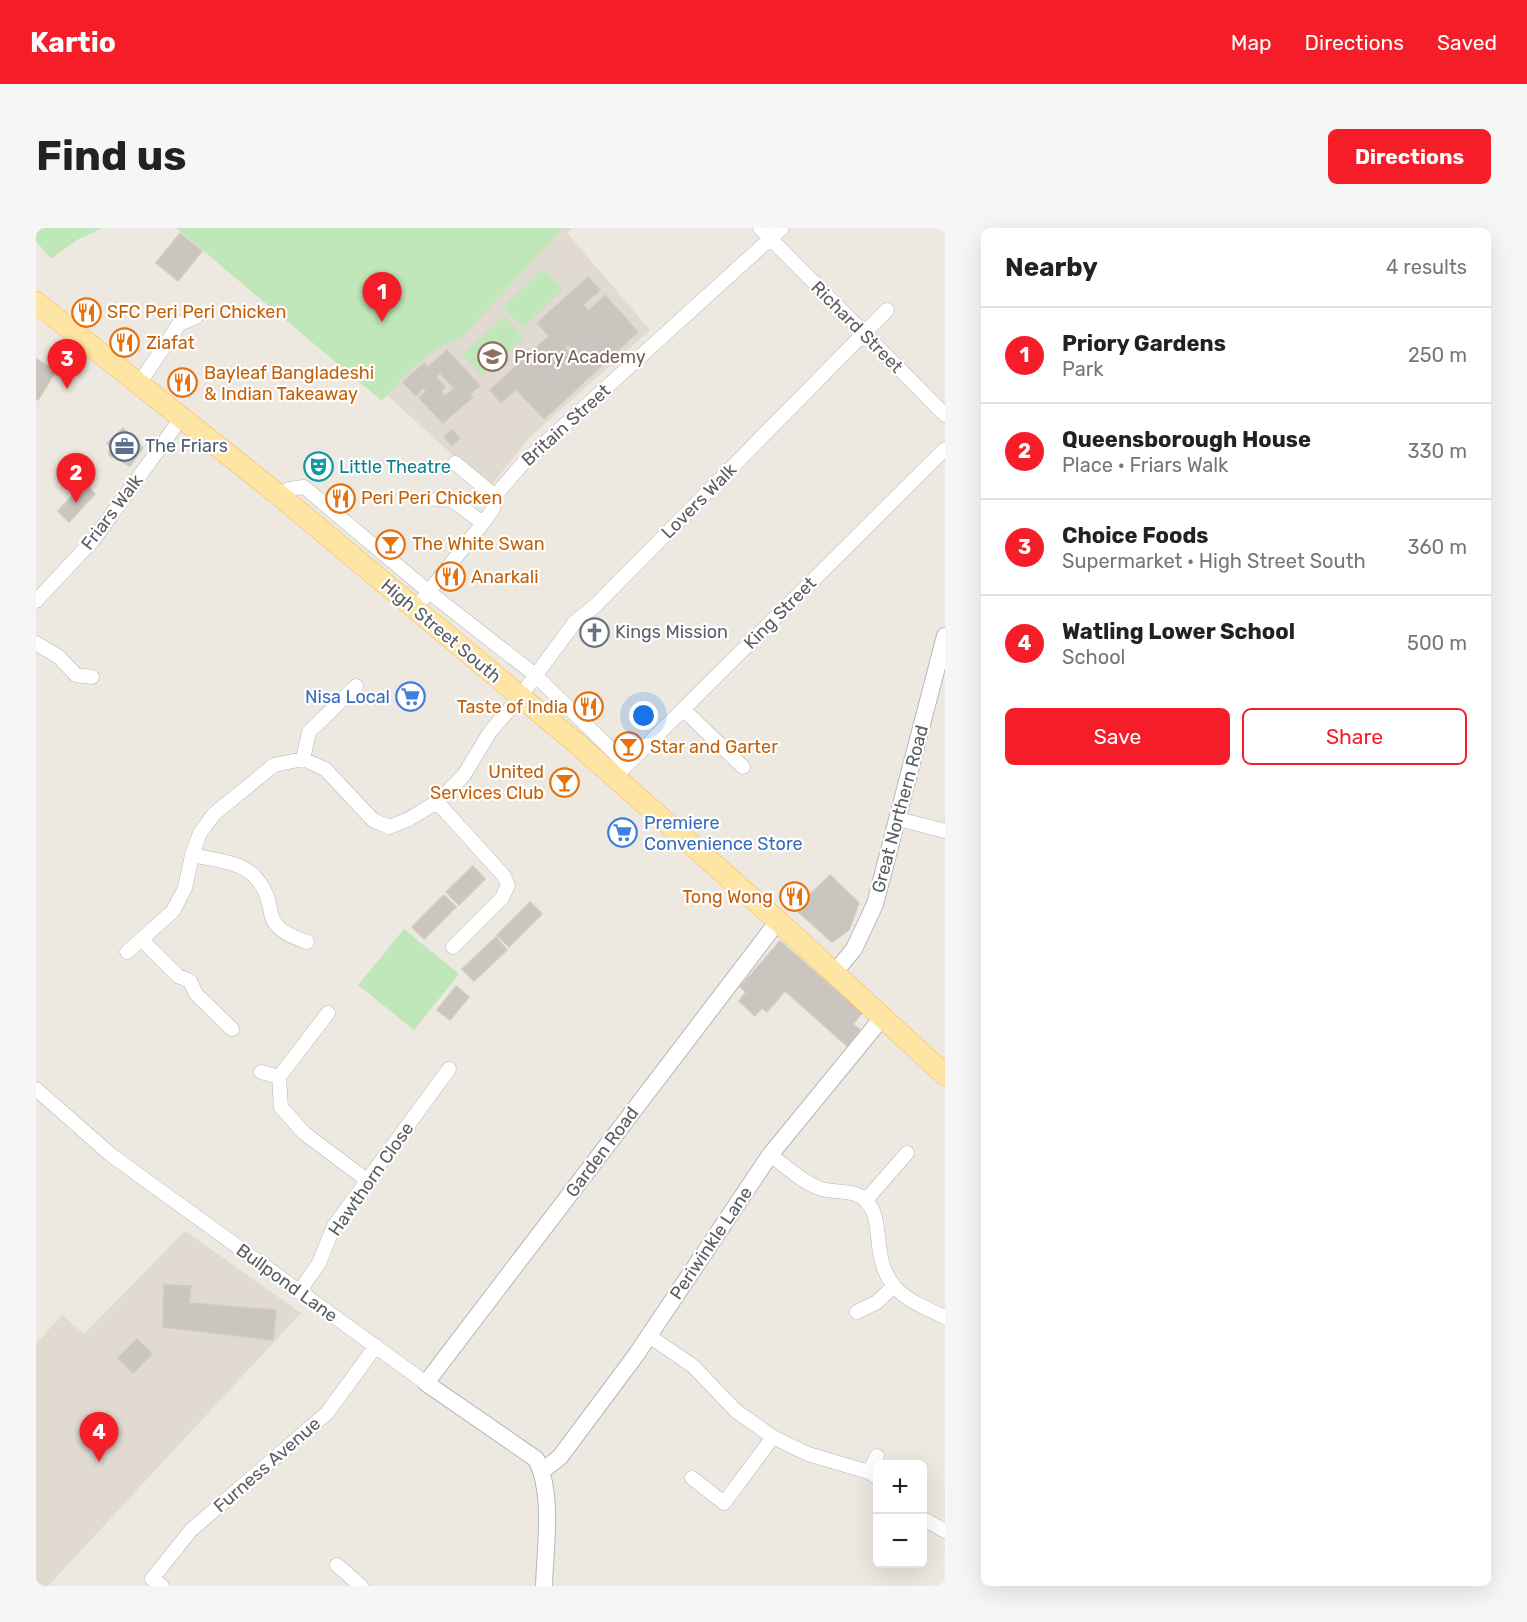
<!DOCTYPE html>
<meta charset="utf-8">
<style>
body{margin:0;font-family:Rubik,sans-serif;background:#f6f6f6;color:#222}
.controls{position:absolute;right:18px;bottom:18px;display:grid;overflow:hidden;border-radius:9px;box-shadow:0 6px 24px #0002}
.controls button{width:54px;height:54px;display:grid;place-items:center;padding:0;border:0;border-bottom:2px solid #e0e0e0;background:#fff;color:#222;font:30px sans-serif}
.you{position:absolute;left:608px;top:488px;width:21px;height:21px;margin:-15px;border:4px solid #fff;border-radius:50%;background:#1a73e8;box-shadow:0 0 0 9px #1a73e833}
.badge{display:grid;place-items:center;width:39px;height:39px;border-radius:50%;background:#f51e28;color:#fff;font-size:20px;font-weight:700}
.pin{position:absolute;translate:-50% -50px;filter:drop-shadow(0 2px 3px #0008)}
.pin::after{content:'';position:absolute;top:32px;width:21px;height:18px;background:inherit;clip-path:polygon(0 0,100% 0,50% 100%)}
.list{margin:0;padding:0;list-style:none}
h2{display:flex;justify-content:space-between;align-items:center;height:78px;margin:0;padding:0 24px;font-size:26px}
h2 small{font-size:20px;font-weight:400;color:#767676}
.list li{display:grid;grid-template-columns:39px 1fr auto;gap:18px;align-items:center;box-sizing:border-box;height:96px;padding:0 24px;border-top:2px solid #e0e0e0}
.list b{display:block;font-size:22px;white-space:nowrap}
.list p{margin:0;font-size:20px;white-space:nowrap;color:#767676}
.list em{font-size:20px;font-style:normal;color:#767676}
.actions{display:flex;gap:12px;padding:18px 24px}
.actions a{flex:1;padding:14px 0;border:2px solid #f51e28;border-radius:9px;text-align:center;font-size:21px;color:#f51e28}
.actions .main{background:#f51e28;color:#fff}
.map{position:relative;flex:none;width:909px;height:1358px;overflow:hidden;border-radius:9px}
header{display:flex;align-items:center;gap:36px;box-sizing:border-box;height:84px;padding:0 30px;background:#f51e28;color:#fff}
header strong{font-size:28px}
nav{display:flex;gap:33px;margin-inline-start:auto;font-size:21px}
.intro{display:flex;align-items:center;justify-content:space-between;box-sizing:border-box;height:144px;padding:0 36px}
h1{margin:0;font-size:42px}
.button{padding:15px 27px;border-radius:9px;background:#f51e28;color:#fff;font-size:21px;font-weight:700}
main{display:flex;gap:36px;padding:0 36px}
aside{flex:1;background:#fff;border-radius:9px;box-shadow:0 6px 24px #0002}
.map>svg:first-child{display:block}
.education{fill:#e0dad1}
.green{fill:#c0e7ba}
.building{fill:#cac5bf;stroke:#d2cabe;stroke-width:1.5;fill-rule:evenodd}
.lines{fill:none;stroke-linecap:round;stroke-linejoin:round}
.minor-casing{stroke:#b3b8bc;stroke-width:15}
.tertiary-casing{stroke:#b3b8bc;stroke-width:18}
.primary-casing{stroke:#fbb44b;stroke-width:22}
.minor{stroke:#fff;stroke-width:14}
.tertiary{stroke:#fff;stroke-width:16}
.primary{stroke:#ffe5a3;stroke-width:21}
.labels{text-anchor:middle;stroke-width:4.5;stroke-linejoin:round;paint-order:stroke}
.food-label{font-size:18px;fill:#c56008;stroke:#fff;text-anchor:start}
.street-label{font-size:18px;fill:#595e62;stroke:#fff}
.education-label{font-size:18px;fill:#785e54;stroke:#fff;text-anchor:start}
.service-label{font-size:18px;fill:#4e5e75;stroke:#fff;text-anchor:start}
.culture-label{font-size:18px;fill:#0d838f;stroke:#fff;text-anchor:start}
.worship-label{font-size:18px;fill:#5b616d;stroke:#fff;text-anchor:start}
.shop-label{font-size:18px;fill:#366cbe;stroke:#fff;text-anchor:end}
</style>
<header>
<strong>Kartio</strong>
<nav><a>Map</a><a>Directions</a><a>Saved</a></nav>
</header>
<div class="intro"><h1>Find us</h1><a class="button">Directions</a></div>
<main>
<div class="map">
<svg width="909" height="1358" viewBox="0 0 909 1358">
<rect width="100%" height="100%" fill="#ede9e0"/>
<!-- education -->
<path class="education" d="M290,0H536L531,5L614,102L494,209L453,260L319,138Z
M149,1003L265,1085L12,1358H7L0,1353V1116L26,1087L48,1106Z"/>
<!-- green -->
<path class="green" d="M0,0H66L41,12L15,31L0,13Z
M140,0H527L424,111C394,118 366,150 346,173Z
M508,41L527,61L487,100L467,79Z
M468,88L488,109L446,148L427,127Z
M368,701L423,746L378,802L322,757Z"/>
<!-- building -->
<path class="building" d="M144,5L166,23L142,53L120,35Z
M552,49L564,62L547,77L553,83L569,67L602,104L508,191L480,161L465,175L454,162L513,108L501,95ZM533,117L546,132L543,135L529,120Z
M411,122L444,158L434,166L437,169L407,195L383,170L390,163L387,160L380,168L367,154L388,135L392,139ZM404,145L418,160L409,168L405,163L409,159L400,149Z
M0,131L20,143L2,172L0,171Z
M87,200L107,220L94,238L73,227L74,220L71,215Z
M416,202L424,210L416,218L408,209Z
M48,255L59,266L33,294L22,283Z
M437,638L449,651L423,677L410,664Z
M794,647L823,675L813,702L796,714L759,681Z
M408,667L420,679L388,711L376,699Z
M494,674L506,686L473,719L461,707Z
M460,709L471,722L438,753L426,741Z
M744,713L826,785L817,796L824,802L811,818L749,763L731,784L726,780L719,788L703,773L710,764L704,759Z
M420,758L433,769L414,792L401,782Z
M128,1057L155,1058L153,1075L240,1082L237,1112L127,1099Z
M101,1111L116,1126L97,1145L82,1130Z"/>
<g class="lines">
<defs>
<path id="minor" d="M724,0L909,187
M103,156L143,96L160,89
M419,235L459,268
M244,268L253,261L268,259L393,364L498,446L591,537
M400,271L416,272L447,295
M0,373L58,311L146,189
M379,381L447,295L457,281L459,268L488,234L746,0
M0,415L23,429L40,447L56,449
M648,482L707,539
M267,531L273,504L320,458
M579,549L909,221
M401,574L468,648L472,657L466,670L417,719
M862,591L909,603
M156,627C176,632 206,633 220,650C247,681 217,696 271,714
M106,712L142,748L154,753L160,766L196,801
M91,724L137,683L149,660L156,627L164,605L178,586L238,537L267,531L289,541L337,592L353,599L373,591L401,574L428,547L454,504L483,470L539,394L560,377L851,82
M292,785L243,849L245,879L268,905L332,953
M225,844L243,849
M0,861L75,927L390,1155
M734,927C750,938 766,954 783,960C799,966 820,960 831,974C840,984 840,995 842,1008C846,1060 864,1069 909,1089
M830,972L871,925
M263,1064L283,1035L298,998L413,841
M821,1084L841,1074L857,1059
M613,1108L657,1138L700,1183L737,1209L772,1226L833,1244L842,1250
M833,1244L841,1228
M656,1250L688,1275L737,1209
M886,1290L909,1303
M301,1337L325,1358
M126,1358L116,1351L155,1302L291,1185L340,1118"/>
<path id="tertiary" d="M798,745L818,721L839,676L909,408
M506,1243L524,1229L600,1127L734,927L846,790
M508,1358C509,1320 518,1265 500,1231L390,1155L742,693"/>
<path id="primary" d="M0,74L244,268L539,514L742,693L909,847"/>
</defs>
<!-- minor casing -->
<use href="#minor" class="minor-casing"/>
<!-- tertiary casing -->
<use href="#tertiary" class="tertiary-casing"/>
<!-- primary casing -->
<use href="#primary" class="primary-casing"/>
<!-- minor -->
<use href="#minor" class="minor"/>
<!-- tertiary -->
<use href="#tertiary" class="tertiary"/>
<!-- primary -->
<use href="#primary" class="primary"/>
</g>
<!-- icons -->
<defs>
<symbol id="restaurant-ring" viewBox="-11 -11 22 22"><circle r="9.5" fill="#fff" stroke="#e8710a" stroke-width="1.5"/><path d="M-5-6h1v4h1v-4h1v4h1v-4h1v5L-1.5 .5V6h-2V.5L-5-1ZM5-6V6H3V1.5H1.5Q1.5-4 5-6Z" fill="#e8710a"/></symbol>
<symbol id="school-ring" viewBox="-11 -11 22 22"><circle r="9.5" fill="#fff" stroke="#8d6e63" stroke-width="1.5"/><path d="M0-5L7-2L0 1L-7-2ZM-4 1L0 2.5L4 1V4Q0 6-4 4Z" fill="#8d6e63"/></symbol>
<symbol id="office-ring" viewBox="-11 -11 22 22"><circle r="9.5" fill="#fff" stroke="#5c6f8a" stroke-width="1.5"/><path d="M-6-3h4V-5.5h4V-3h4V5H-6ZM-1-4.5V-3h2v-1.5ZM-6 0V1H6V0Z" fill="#5c6f8a"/></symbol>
<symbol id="theatre-ring" viewBox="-11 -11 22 22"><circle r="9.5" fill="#fff" stroke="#0f9aa8" stroke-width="1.5"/><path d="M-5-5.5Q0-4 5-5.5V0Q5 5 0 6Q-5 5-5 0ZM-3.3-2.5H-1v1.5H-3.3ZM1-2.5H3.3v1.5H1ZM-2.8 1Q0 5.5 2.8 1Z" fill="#0f9aa8"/></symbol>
<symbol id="bar-ring" viewBox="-11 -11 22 22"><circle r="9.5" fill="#fff" stroke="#e8710a" stroke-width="1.5"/><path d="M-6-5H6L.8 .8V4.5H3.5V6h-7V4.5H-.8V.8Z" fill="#e8710a"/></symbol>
<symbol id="church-ring" viewBox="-11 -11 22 22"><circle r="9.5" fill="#fff" stroke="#6b7280" stroke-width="1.5"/><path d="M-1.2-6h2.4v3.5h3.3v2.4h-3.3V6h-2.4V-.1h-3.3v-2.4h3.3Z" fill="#6b7280"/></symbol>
<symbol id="supermarket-ring" viewBox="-11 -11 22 22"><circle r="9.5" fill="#fff" stroke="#3f7fe0" stroke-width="1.5"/><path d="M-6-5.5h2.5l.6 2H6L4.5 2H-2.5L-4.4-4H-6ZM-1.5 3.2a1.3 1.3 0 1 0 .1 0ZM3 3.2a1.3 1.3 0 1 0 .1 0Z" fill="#3f7fe0"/></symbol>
</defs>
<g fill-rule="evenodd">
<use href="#restaurant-ring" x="34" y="68" width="33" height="33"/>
<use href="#restaurant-ring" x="72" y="98" width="33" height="33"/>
<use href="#school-ring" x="440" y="112" width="33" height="33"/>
<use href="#restaurant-ring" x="130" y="138" width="33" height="33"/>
<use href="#office-ring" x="72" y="202" width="33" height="33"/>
<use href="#theatre-ring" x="266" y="222" width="33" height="33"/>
<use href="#restaurant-ring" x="288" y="254" width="33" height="33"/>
<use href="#bar-ring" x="338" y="300" width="33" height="33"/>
<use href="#restaurant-ring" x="398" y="332" width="33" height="33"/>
<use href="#church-ring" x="542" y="388" width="33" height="33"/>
<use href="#supermarket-ring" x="358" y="452" width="33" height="33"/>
<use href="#restaurant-ring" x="536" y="462" width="33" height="33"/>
<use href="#bar-ring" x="576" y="502" width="33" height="33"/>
<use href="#bar-ring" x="512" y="538" width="33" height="33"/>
<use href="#supermarket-ring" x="570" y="588" width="33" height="33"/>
<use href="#restaurant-ring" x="742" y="652" width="33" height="33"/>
</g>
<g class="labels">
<!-- food labels -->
<g class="food-label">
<text x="71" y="90">SFC Peri Peri Chicken</text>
<text x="110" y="121">Ziafat</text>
<text x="168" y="151">Bayleaf Bangladeshi<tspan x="168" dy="21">&amp; Indian Takeaway</tspan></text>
<text x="325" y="276">Peri Peri Chicken</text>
<text x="376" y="322">The White Swan</text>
<text x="435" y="355">Anarkali</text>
<text x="532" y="485" text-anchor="end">Taste of India</text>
<text x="614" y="525">Star and Garter</text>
<text x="508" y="550" text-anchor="end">United<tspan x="508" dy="21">Services Club</tspan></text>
<text x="737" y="675" text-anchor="end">Tong Wong</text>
</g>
<!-- street labels -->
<g class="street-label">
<text transform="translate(821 99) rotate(45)" y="6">Richard Street</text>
<text transform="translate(530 197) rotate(-42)" y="6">Britain Street</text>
<text transform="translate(663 273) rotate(-45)" y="6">Lovers Walk</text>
<text transform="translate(76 284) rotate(-53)" y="6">Friars Walk</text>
<text transform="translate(744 385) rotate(-45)" y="6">King Street</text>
<text transform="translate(405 403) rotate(40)" y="6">High Street South</text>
<text transform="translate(864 581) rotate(-75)" y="6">Great Northern Road</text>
<text transform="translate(566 924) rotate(-53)" y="6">Garden Road</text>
<text transform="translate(335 951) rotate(-55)" y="6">Hawthorn Close</text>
<text transform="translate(675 1015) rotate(-56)" y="6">Periwinkle Lane</text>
<text transform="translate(251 1055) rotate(36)" y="6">Bullpond Lane</text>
<text transform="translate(231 1237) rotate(-41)" y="6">Furness Avenue</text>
</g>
<!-- education labels -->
<g class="education-label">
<text x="478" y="135">Priory Academy</text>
</g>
<!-- service labels -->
<g class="service-label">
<text x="109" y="224">The Friars</text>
</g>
<!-- culture labels -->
<g class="culture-label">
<text x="303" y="245">Little Theatre</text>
</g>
<!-- worship labels -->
<g class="worship-label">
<text x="579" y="410">Kings Mission</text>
</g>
<!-- shop labels -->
<g class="shop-label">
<text x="354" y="475">Nisa Local</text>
<text x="608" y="601" text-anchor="start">Premiere<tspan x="608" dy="21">Convenience Store</tspan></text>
</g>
</g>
</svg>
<div class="controls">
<button>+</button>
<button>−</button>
</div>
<div class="you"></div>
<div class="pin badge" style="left:346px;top:94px">1</div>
<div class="pin badge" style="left:40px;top:275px">2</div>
<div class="pin badge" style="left:31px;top:161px">3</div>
<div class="pin badge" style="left:63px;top:1234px">4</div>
</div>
<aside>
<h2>Nearby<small>4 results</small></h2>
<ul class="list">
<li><span class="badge">1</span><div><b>Priory Gardens</b><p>Park</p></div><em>250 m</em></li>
<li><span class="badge">2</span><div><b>Queensborough House</b><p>Place · Friars Walk</p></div><em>330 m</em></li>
<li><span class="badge">3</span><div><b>Choice Foods</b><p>Supermarket · High Street South</p></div><em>360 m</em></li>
<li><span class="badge">4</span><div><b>Watling Lower School</b><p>School</p></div><em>500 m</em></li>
</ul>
<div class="actions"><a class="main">Save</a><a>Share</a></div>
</aside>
</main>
